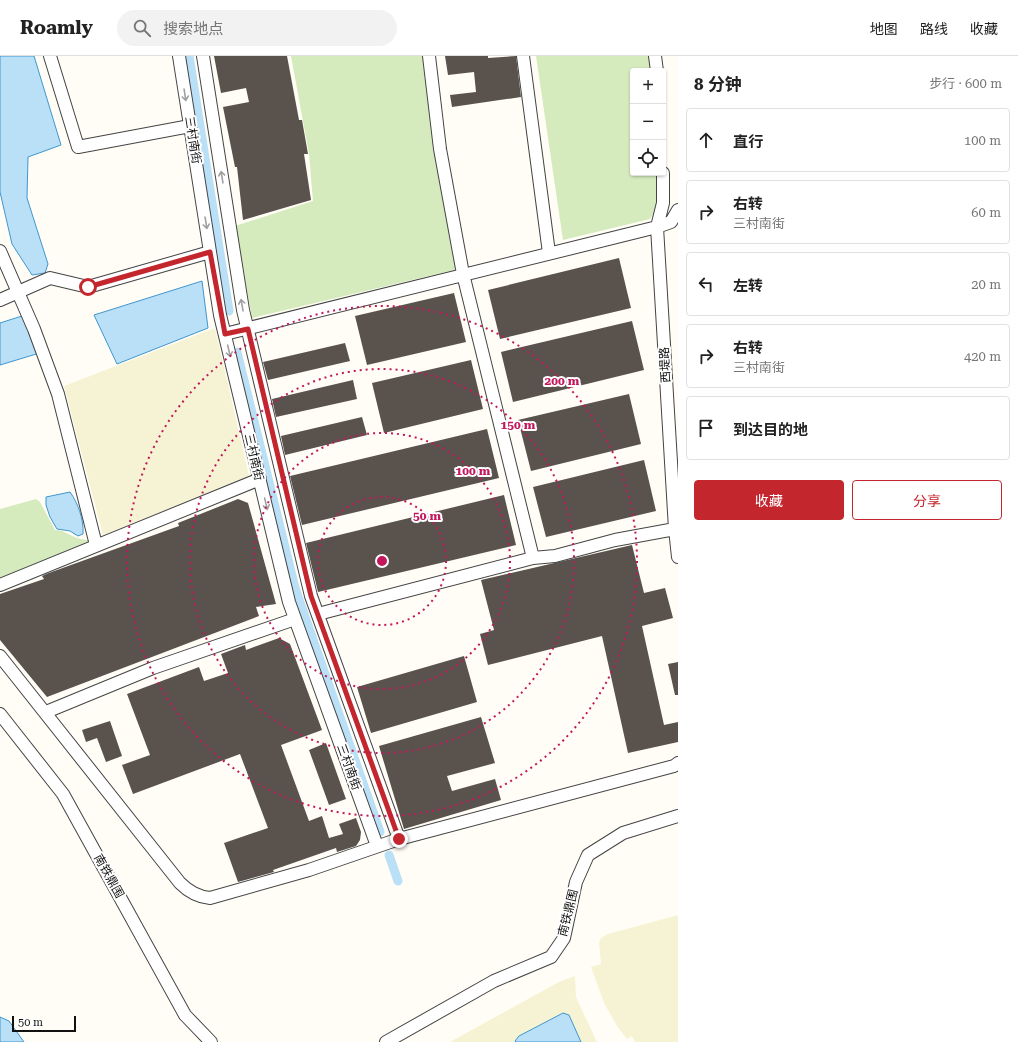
<!DOCTYPE html>
<html lang="zh">
<meta charset="utf-8">
<style>
body{margin:0;font-family:"Roboto Serif","Noto Sans SC",serif;background:#f2f2f2;color:#222}
.controls{position:absolute;right:12px;top:12px;display:grid;overflow:hidden;border-radius:4px;box-shadow:0 1px 3px #0004}
.controls button{width:36px;height:36px;display:grid;place-items:center;padding:0;border:0;border-bottom:1px solid #e0e0e0;background:#fff;color:#222;font:20px sans-serif}
.scale{position:absolute;left:12px;bottom:10px;width:64px;box-sizing:border-box;padding-left:4px;border:2px solid #111;border-top:0;font-size:11px;line-height:14px;white-space:nowrap;color:#111;-webkit-text-stroke:3px #fff;paint-order:stroke}
.stop{position:absolute;width:12px;height:12px;margin:-9px;border:3px solid #c4262e;border-radius:50%;background:#fff}
.stop.end{background:#c4262e;border-color:#fff;box-shadow:0 1px 4px #0008}
.list{margin:0;padding:0;list-style:none}
h2{display:flex;justify-content:space-between;align-items:center;height:52px;margin:0;padding:0 16px;font-size:17px}
h2 small{font-size:13px;font-weight:400;color:#767676}
.list li{display:grid;grid-template-columns:26px 1fr auto;gap:12px;align-items:center;box-sizing:border-box;height:64px;margin:0 8px 8px;padding:0 8px;border:1px solid #e0e0e0;border-radius:4px}
.list b{display:block;font-size:15px;white-space:nowrap}
.list p{margin:0;font-size:13px;white-space:nowrap;color:#767676}
.list em{font-size:13px;font-style:normal;color:#767676}
.actions{display:flex;gap:8px;padding:12px 16px}
.actions a{flex:1;padding:9px 0;border:1px solid #c4262e;border-radius:4px;text-align:center;font-size:14px;color:#c4262e}
.actions .main{background:#c4262e;color:#fff}
.icon{flex:none;width:22px;height:22px;fill:none;stroke:currentColor;stroke-width:2;stroke-linecap:round;stroke-linejoin:round}
.map{position:relative;flex:none;width:678px;height:986px;overflow:hidden}
header{display:flex;align-items:center;gap:24px;box-sizing:border-box;height:56px;padding:0 20px;background:#fff;border-bottom:1px solid #e0e0e0}
header strong{font-size:19px}
nav{display:flex;gap:22px;margin-inline-start:auto;font-size:14px}
.search{width:280px;height:36px;background:#f2f2f2;display:flex;align-items:center;gap:10px;box-sizing:border-box;padding:0 14px;border-radius:22px;color:#767676;font-size:15px}
main{display:flex}
aside{flex:1;background:#fff}
.map>svg:first-child{display:block}
.farmland{fill:#f6f3d4}
.green{fill:#d5ebbd}
.water{fill:#b9e0f7;stroke:#3f96cf}
.lines{fill:none;stroke-linecap:round;stroke-linejoin:round}
.canal{stroke:#b9e0f7;stroke-width:9}
.building{fill:#5a524d}
.minor-casing{stroke:#444;stroke-width:14}
.minor{stroke:#fff;stroke-width:12}
.oneway{stroke:#a0a0a0}
.route{stroke:#c4262e;stroke-width:5}
.ring{fill:none;stroke:#c2185b;stroke-width:2;stroke-dasharray:2 4}
.labels{text-anchor:middle;stroke-width:4;stroke-linejoin:round;paint-order:stroke}
.street-label{font-size:12px;fill:#111;stroke:#fff}
.centre{fill:#c2185b;stroke:#fff;stroke-width:2}
.ring-label{font-size:12px;text-anchor:middle;font-weight:bold;fill:#c2185b;stroke:#fff;stroke-width:4;stroke-linejoin:round;paint-order:stroke}
</style>
<header>
<strong>Roamly</strong>
<div class="search"><svg class="icon" aria-label="search" viewBox="0 0 24 24"><circle cx="10" cy="10" r="6"/><path d="M15 15l6 6"/></svg>搜索地点</div>
<nav><a>地图</a><a>路线</a><a>收藏</a></nav>
</header>
<main>
<div class="map">
<svg width="678" height="986" viewBox="0 0 678 986">
<rect width="100%" height="100%" fill="#fffdf5"/>
<!-- farmland -->
<path class="farmland" d="M215,272L249,420L103,479L64,330Z
M678,859V986H635L632,980L627,983L617,970L604,947L591,911L601,908L599,887L601,882L608,878Z
M575,920L576,941L597,986H450L559,926Z"/>
<!-- green -->
<path class="green" d="M291,0H425L458,213L252,262L235,170L313,145L309,98Z
M536,0H650L652,15H633V117H659L660,146L650,163L563,184Z
M36,443L40,446L55,474C64,474 69,479 77,482C83,484 87,483 93,486L0,525V453Z"/>
<!-- water -->
<path class="water" d="M0,0H34L61,89L28,101L27,142L48,208L45,217L32,219L12,188L0,136Z
M202,225L208,272L117,308L94,259Z
M25,259L43,296L0,309V267Z
M70,436C78,447 84,464 83,478L78,480L70,475L57,473L50,461L46,449V441Z
M563,957L569,959L581,986H516L515,985L519,980Z
M0,961L9,965L24,986H0Z"/>
<g class="lines">
<!-- canal -->
<path class="canal" d="M189,0L229,255
M237,296L295,532L380,776
M389,799L398,825"/>
</g>
<!-- building -->
<path class="building" d="M214,0H287L299,64H302L308,98H304L311,144L243,164L237,111H235L223,51L249,46L246,32L221,37Z
M445,0H488V2L516,0L521,41L452,51L450,39L476,36L474,16L448,19Z
M619,202L631,252L500,283L488,234Z
M454,237L466,286L367,309L355,260Z
M632,265L644,314L513,346L501,296Z
M345,287L350,305L268,324L263,306Z
M471,304L483,353L384,377L372,327Z
M353,324L357,343L276,361L272,343Z
M629,338L641,388L531,415L518,364Z
M362,361L367,379L285,399L281,380Z
M487,373L499,422L302,469L290,420Z
M644,404L656,455L546,481L533,431Z
M504,439L516,489L318,536L306,487Z
M238,443L248,447L276,548L256,551L259,560L47,641L0,584V538L44,523L42,520L46,518L179,470L178,467Z
M632,489L644,537L665,532L673,562L642,570L664,669L678,666V686L628,697L602,580L488,609L480,578L494,574L481,524Z
M279,582L290,588L322,674L281,689L309,765L322,760L329,782L343,778L339,768L356,762L361,776L360,784L356,790L337,796L336,792L273,814L274,816L238,826L224,787L268,772L240,698L133,738L122,709L150,699L127,638L199,611L204,625L228,617L221,598L245,589L246,594Z
M464,600L477,646L371,677L357,631Z
M678,606V639H675L668,608Z
M481,661L495,707L447,720L452,735L495,723L501,744L404,773L379,690Z
M110,665L122,700L106,706L97,682L86,686L82,674Z
M326,687L346,743L329,749L309,694Z"/>
<g class="lines">
<defs>
<path id="minor" d="M50,0L78,91L190,70
M179,0L220,259L289,546L377,790
M203,0L243,254L311,540L399,783
M429,0L440,93L463,218L533,502
M523,0L549,197
M655,0L657,15
M663,117V147L657,171L675,473L678,501
M0,195L34,273L58,338L96,489
M0,244L50,222L88,231L210,196
M225,278L657,171L671,166L678,154
M0,529L260,423
M318,558L533,502L555,500L615,484L675,473
M0,600L180,827C189,836 198,841 210,842L309,814L399,783L674,710L678,707
M46,656L153,612L295,563
M0,658L63,738L185,959L211,986
M386,986L494,925L551,901L564,882L576,826L588,799L623,777L678,760"/>
</defs>
<!-- minor casing -->
<use href="#minor" class="minor-casing"/>
<!-- minor -->
<use href="#minor" class="minor"/>
</g>
<!-- one-way arrows -->
<defs><path id="oneway-shaft" d="M-6 0H5M1.5-3L5.5 0L1.5 3" fill="none" stroke-width="1.6" stroke-linecap="round" stroke-linejoin="round"/></defs>
<g class="oneway">
<use href="#oneway-shaft" transform="translate(185 39) rotate(81)"/>
<use href="#oneway-shaft" transform="translate(222 121) rotate(-99)"/>
<use href="#oneway-shaft" transform="translate(206 167) rotate(81)"/>
<use href="#oneway-shaft" transform="translate(242 249) rotate(-100)"/>
<use href="#oneway-shaft" transform="translate(229 295) rotate(77)"/>
<use href="#oneway-shaft" transform="translate(266 448) rotate(77)"/>
</g>
<g class="lines">
<!-- route -->
<path class="route" d="M88,231L210,196L225,278L248,273L311,540L399,783"/>
</g>
<!-- distance rings -->
<g class="ring">
<circle cx="382" cy="505" r="64"/>
<circle cx="382" cy="505" r="128"/>
<circle cx="382" cy="505" r="192"/>
<circle cx="382" cy="505" r="255"/>
</g>
<g class="labels">
<!-- street labels -->
<g class="street-label">
<text transform="translate(193 84) rotate(81)" y="4">三村南街</text>
<text transform="translate(665 309) rotate(-93)" y="4">西堤路</text>
<text transform="translate(254 401) rotate(77)" y="4">三村南街</text>
<text transform="translate(349 711) rotate(70)" y="4">三村南街</text>
<text transform="translate(109 820) rotate(61)" y="4">南铁鼎围</text>
<text transform="translate(568 857) rotate(-76)" y="4">南铁鼎围</text>
</g>
</g>
<circle cx="382" cy="505" r="6" class="centre"/>
<g class="ring-label">
<text x="562" y="329">200 m</text>
<text x="518" y="373">150 m</text>
<text x="473" y="419">100 m</text>
<text x="427" y="464">50 m</text>
</g>
</svg>
<div class="controls">
<button>+</button>
<button>−</button>
<button><svg class="icon" aria-label="locate" viewBox="0 0 24 24"><circle cx="12" cy="12" r="6"/><path d="M12 2v4M12 18v4M2 12h4M18 12h4"/></svg></button>
</div>
<div class="scale">50 m</div>
<div class="stop" style="left:88px;top:231px"></div>
<div class="stop end" style="left:399px;top:783px"></div>
</div>
<aside>
<h2>8 分钟<small>步行 · 600 m</small></h2>
<ul class="list">
<li><svg class="icon" aria-label="ahead" viewBox="0 0 24 24"><path d="M12 20V5M6 11l6-6 6 6"/></svg><div><b>直行</b></div><em>100 m</em></li>
<li><svg class="icon" aria-label="right" viewBox="0 0 24 24"><path d="M7 20v-9h11M14 6l5 5-5 5"/></svg><div><b>右转</b><p>三村南街</p></div><em>60 m</em></li>
<li><svg class="icon" aria-label="left" viewBox="0 0 24 24"><path d="M17 20v-9H6M10 6l-5 5 5 5"/></svg><div><b>左转</b></div><em>20 m</em></li>
<li><svg class="icon" aria-label="right" viewBox="0 0 24 24"><path d="M7 20v-9h11M14 6l5 5-5 5"/></svg><div><b>右转</b><p>三村南街</p></div><em>420 m</em></li>
<li><svg class="icon" aria-label="arrive" viewBox="0 0 24 24"><path d="M6 21V4h12l-3 4 3 4H6"/></svg><div><b>到达目的地</b></div></li>
</ul>
<div class="actions"><a class="main">收藏</a><a>分享</a></div>
</aside>
</main>
